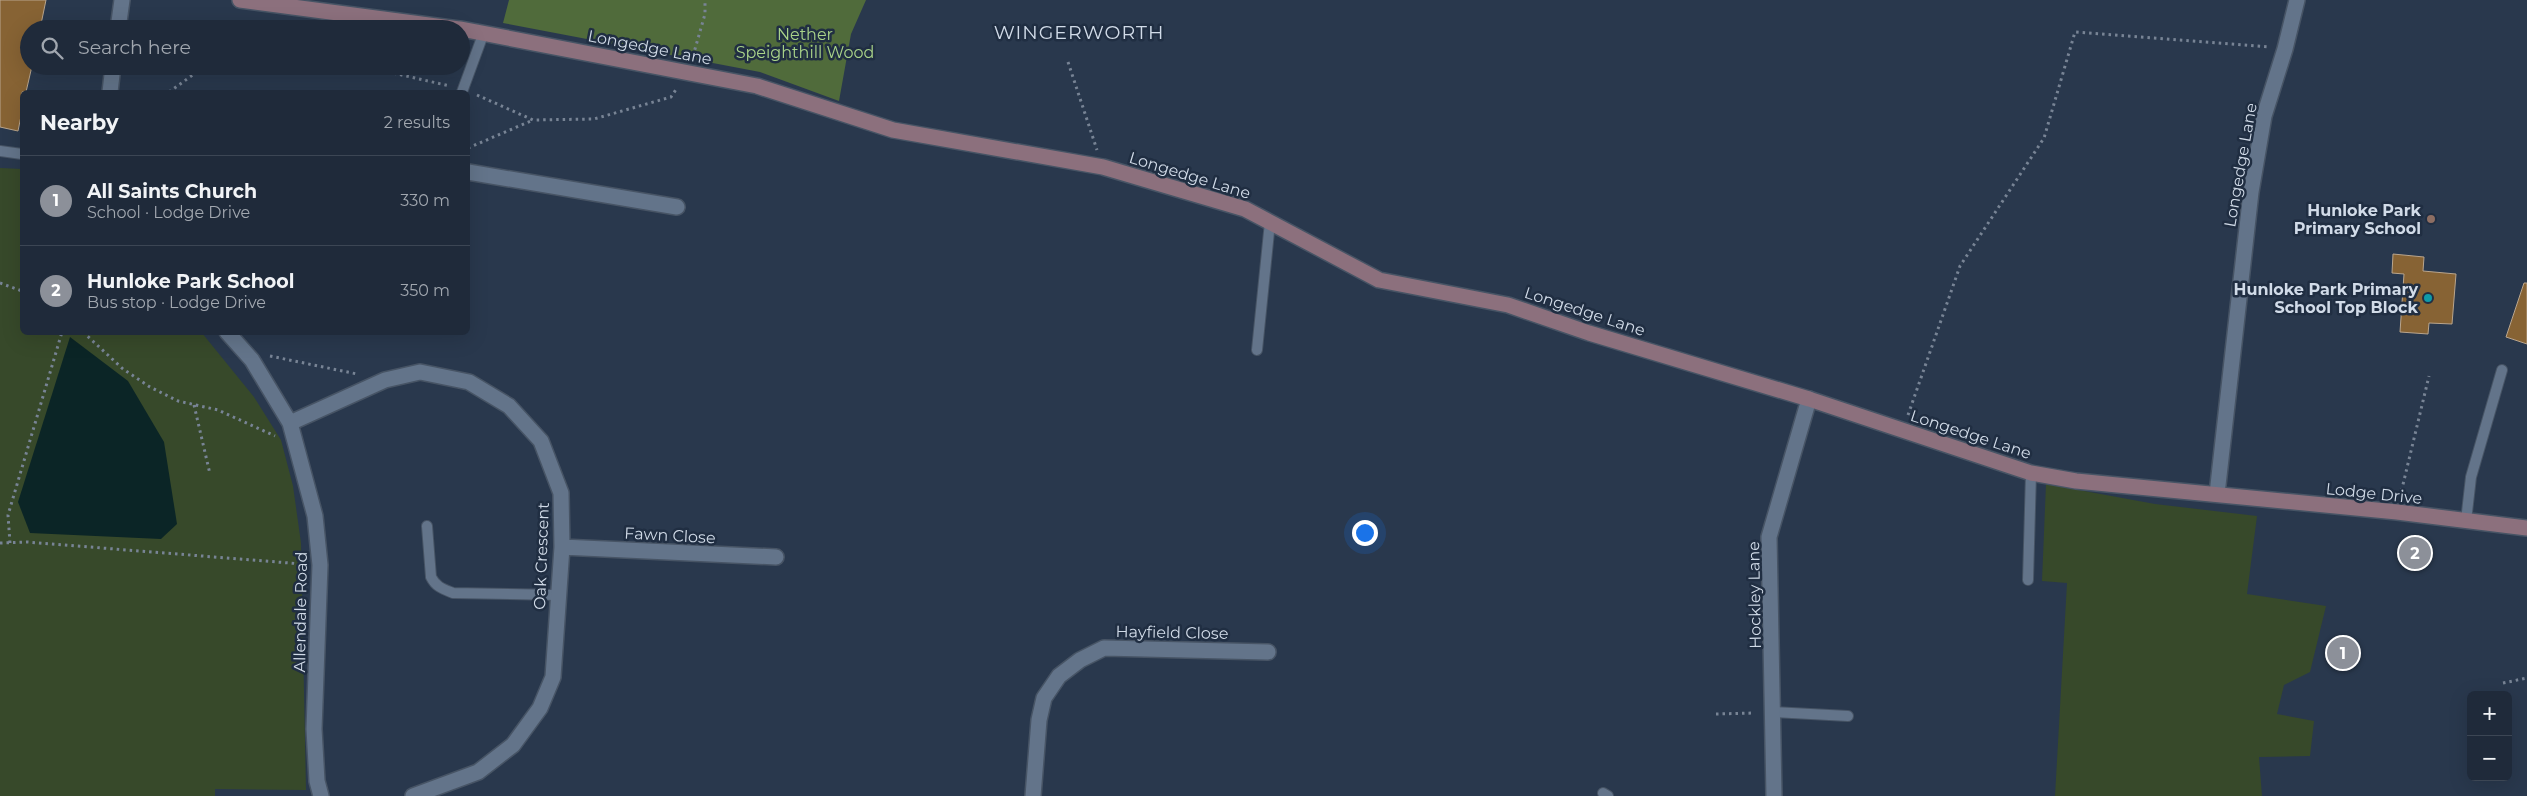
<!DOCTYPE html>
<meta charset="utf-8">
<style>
body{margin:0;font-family:Montserrat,sans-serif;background:#273242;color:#f1f3f6}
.controls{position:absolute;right:15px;bottom:15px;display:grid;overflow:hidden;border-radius:8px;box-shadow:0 5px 20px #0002}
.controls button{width:45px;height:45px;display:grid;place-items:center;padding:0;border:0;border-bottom:1px solid #3c4654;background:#1f2a3a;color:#f1f3f6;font:25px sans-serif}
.you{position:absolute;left:1364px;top:532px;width:18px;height:18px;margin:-12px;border:4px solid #fff;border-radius:50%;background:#1a73e8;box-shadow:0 0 0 8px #1a73e833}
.badge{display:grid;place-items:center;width:32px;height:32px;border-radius:50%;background:#8c9099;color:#fff;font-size:16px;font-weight:700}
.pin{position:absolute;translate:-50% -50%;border:2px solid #fff;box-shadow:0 1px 5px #0006}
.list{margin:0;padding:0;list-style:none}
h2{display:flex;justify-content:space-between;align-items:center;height:65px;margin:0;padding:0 20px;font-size:21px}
h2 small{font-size:16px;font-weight:400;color:#a1a7af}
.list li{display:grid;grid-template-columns:32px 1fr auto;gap:15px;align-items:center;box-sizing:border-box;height:90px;padding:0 20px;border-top:1px solid #3c4654}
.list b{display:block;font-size:19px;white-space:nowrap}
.list p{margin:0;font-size:16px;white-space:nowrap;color:#a1a7af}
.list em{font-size:16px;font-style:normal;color:#a1a7af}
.icon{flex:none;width:28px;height:28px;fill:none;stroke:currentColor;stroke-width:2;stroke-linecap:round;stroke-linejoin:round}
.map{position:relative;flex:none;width:2527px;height:796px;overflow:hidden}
.search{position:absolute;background:#1f2a3a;box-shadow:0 5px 20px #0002;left:20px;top:20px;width:450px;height:55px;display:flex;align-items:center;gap:12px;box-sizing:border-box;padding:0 18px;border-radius:28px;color:#a1a7af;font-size:19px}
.panel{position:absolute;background:#1f2a3a;box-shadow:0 5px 20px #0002;left:20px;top:90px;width:450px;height:245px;border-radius:8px}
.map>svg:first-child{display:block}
.green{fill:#37492a}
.forest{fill:#506b3b}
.water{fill:#0b2526}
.building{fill:#876334;stroke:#b9a58d}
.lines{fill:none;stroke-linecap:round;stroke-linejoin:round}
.lane-casing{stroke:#475465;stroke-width:12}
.street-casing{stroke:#475465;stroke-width:18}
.secondary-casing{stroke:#475465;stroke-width:18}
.path{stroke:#788495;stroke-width:3;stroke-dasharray:2.5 4;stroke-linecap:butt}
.lane{stroke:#63748a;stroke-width:10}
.street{stroke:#63748a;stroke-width:15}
.secondary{stroke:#8c707d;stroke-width:15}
.education-dot{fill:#8d6e63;stroke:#202e42;stroke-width:2}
.culture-dot{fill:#0f9aa8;stroke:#202e42;stroke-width:2}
.labels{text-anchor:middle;stroke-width:5;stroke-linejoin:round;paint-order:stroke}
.park-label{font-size:16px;fill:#a9d389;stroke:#202e42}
.street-label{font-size:16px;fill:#d1dbe8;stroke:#202e42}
.poi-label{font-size:16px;font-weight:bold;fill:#d1dbe8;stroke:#202e42;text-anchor:end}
.quarter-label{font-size:19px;letter-spacing:1px;fill:#d1dbe8;stroke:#202e42}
</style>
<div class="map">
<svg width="2527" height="796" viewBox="0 0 2527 796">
<rect width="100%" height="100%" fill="#29384d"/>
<!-- green -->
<path class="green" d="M0,168L22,169V332L202,333L254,397L281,440L293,486L301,543L306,790L215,789V796H0Z
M2046,484L2155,504L2257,516L2247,594L2326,606L2310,672L2284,685L2277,714L2314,721L2310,756L2259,757L2262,796H2055L2067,583L2042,581Z"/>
<!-- forest -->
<path class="forest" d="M509,0H866L851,34L839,101L760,72L503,23Z"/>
<!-- water -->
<path class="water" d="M70,337L128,381L164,442L177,524L161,539L30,533L18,502Z"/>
<!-- building -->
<path class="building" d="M0,0H46L40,29H29V66H32L26,92H22V111L18,131L0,127Z
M2393,254L2424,257L2423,271L2456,274L2452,324L2429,323L2428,334L2400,332L2404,274L2392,273Z
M2524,283H2527V344L2506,337Z"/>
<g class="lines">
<defs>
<path id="lane" d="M462,92L484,32
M0,151L22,154
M1257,350L1270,222
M2466,521L2471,477L2502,370
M427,526L431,577C436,587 443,589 453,593L558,595
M2028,580L2031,473
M1773,712L1848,716
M1603,793L1608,796"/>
<path id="street" d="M118,29L122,0
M110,92L113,66
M468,172L677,207
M227,332L252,360L290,423L315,516L320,565L314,729L317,781L321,796
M290,423L385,380L420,372L469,382L509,406L541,441L561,493L562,547L553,677L540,708L513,745L478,772L413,796
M2217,494L2251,192L2264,116L2285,49L2297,0
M562,547L776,557
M1033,796L1039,720L1044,698L1059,676L1080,660L1104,648L1268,652
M1774,796L1769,537L1809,399"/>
<path id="secondary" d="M240,0L459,29
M461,29L757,86L893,130L1103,167L1245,209L1379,280L1508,305L1589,333L1809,399L2031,473L2076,481L2397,512L2527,528"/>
</defs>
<!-- lane casing -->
<use href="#lane" class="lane-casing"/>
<!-- street casing -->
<use href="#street" class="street-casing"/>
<!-- secondary casing -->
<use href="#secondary" class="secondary-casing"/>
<!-- path -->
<path class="path" d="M693,56L705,14V0
M1068,62L1097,150
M362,66L450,86
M169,92L201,69L208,66
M477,95L533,120L594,119L671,97L677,88
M468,148L533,120
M0,283L22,291
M83,332L123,369L150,387L178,401L218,410L275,436
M270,356L357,374
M194,405L210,474
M1908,415L1960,266L2044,138L2075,32L2269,47
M2400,497L2429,376
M0,543L27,542L302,564
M10,543L8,515L62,332
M2503,683L2527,678
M1716,714L1755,713"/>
<!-- lane -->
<use href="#lane" class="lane"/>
<!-- street -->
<use href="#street" class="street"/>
<!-- secondary -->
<use href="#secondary" class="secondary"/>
</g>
<!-- markers -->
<circle class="education-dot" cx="2431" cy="219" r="5"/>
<circle class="culture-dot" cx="2428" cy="298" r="5"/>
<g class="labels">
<!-- park labels -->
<g class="park-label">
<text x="805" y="40">Nether<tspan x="805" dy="18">Speighthill Wood</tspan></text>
</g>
<!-- street labels -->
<g class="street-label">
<text transform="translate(650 47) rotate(11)" y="6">Longedge Lane</text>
<text transform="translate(2240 165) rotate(-80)" y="6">Longedge Lane</text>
<text transform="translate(1190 175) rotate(17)" y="6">Longedge Lane</text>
<text transform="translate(1585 311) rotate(18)" y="6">Longedge Lane</text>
<text transform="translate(1971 434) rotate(18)" y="6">Longedge Lane</text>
<text transform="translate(2374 493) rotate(6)" y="6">Lodge Drive</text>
<text transform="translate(670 535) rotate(3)" y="6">Fawn Close</text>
<text transform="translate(541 556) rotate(-88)" y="6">Oak Crescent</text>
<text transform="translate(1754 595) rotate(-91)" y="6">Hockley Lane</text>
<text transform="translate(300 612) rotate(-89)" y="6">Allendale Road</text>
<text transform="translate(1172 632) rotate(1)" y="6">Hayfield Close</text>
</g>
<!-- poi labels -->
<g class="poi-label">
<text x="2421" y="216">Hunloke Park<tspan x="2421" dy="18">Primary School</tspan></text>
<text x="2418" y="295">Hunloke Park Primary<tspan x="2418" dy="18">School Top Block</tspan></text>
</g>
<!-- quarter labels -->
<g class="quarter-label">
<text x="1079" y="39">WINGERWORTH</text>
</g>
</g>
</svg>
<div class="controls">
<button>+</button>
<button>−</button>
</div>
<div class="you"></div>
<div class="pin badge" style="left:2343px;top:653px">1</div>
<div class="pin badge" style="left:2415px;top:553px">2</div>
<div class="search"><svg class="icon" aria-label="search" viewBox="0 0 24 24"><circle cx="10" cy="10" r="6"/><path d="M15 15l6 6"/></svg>Search here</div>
<section class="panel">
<h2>Nearby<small>2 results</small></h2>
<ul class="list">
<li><span class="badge">1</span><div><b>All Saints Church</b><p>School · Lodge Drive</p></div><em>330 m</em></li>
<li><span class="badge">2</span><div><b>Hunloke Park School</b><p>Bus stop · Lodge Drive</p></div><em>350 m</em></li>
</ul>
</section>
</div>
